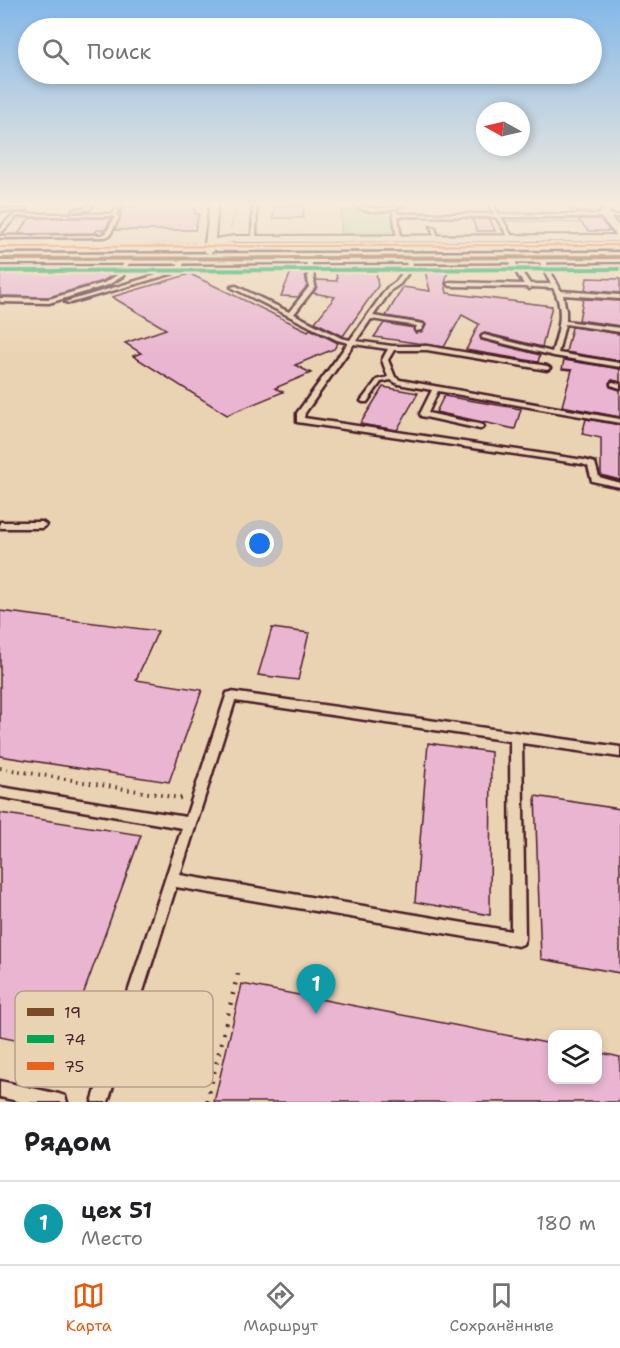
<!DOCTYPE html>
<html lang="ru">
<meta charset="utf-8">
<style>
body{margin:0;font-family:"Shantell Sans",sans-serif;background:#f2f2f2;color:#202124}
.controls{position:absolute;right:18px;bottom:18px;display:grid;overflow:hidden;border-radius:12px;box-shadow:0 3px 9px #0003}
.controls button{width:54px;height:54px;display:grid;place-items:center;padding:0;border:0;border-bottom:2px solid #e0e0e0;background:#fff;color:#202124;font:30px sans-serif}
.compass{position:absolute;left:476px;top:102px;width:54px;height:54px;border-radius:50%;background:#fff;box-shadow:0 3px 9px #0003;rotate:278deg}
.you{position:absolute;left:260px;top:544px;width:21px;height:21px;margin:-15px;border:4px solid #fff;border-radius:50%;background:#1a73e8;box-shadow:0 0 0 9px #1a73e833}
.badge{display:grid;place-items:center;width:39px;height:39px;border-radius:50%;background:#ea580c;color:#fff;font-size:20px;font-weight:700}
.pin{position:absolute;translate:-50% -50px;filter:drop-shadow(0 2px 3px #0008)}
.pin::after{content:'';position:absolute;top:32px;width:21px;height:18px;background:inherit;clip-path:polygon(0 0,100% 0,50% 100%)}
.list{margin:0;padding:0;list-style:none}
h2{display:flex;justify-content:space-between;align-items:center;height:78px;margin:0;padding:0 24px;font-size:26px}
h2 small{font-size:20px;font-weight:400;color:#757577}
.list li{display:grid;grid-template-columns:39px 1fr auto;gap:18px;align-items:center;box-sizing:border-box;height:84px;padding:0 24px;border-top:2px solid #e0e0e0}
.list b{display:block;font-size:22px;white-space:nowrap}
.list p{margin:0;font-size:20px;white-space:nowrap;color:#757577}
.list em{font-size:20px;font-style:normal;color:#757577}
.icon{flex:none;width:33px;height:33px;fill:none;stroke:currentColor;stroke-width:2;stroke-linecap:round;stroke-linejoin:round}
.map{position:relative;flex:none;width:620px;height:1102px;overflow:hidden}
.search{position:absolute;background:#fff;box-shadow:0 3px 9px #0003;left:18px;right:18px;top:18px;height:66px;display:flex;align-items:center;gap:15px;box-sizing:border-box;padding:0 21px;border-radius:33px;color:#757577;font-size:22px}
.sheet{height:162px;background:#fff}
nav{display:flex;justify-content:space-around;align-items:center;box-sizing:border-box;height:84px;border-top:2px solid #e0e0e0;background:#fff;font-size:16px;color:#757577}
nav a{display:grid;justify-items:center;gap:3px}
nav .on{color:#ea580c}
.map>svg:first-child{display:block}
.green{fill:#aad796;stroke:#7a7b60;stroke-width:1.5}
.building{fill:#e9b5d0;stroke:#4a1f2b;stroke-width:1.5}
.lines{fill:none;stroke-linecap:round;stroke-linejoin:round}
.service-casing{stroke:#4a1f2b;stroke-width:5}
.minor-casing{stroke:#4a1f2b;stroke-width:4}
.tertiary-casing{stroke:#4a1f2b;stroke-width:5}
.primary-casing{stroke:#4a1f2b;stroke-width:5}
.path-far2{stroke:#4a1f2b;stroke-width:1.5;stroke-dasharray:1 2;stroke-linecap:butt}
.path-far1{stroke:#4a1f2b;stroke-width:4;stroke-dasharray:1.5 5;stroke-linecap:butt}
.path{stroke:#4a1f2b;stroke-width:4.5;stroke-dasharray:2 8;stroke-linecap:butt}
.service{fill:#ead3b3;fill-rule:evenodd}
.minor{fill:#ead3b3;fill-rule:evenodd}
.tertiary{fill:#ead3b3;fill-rule:evenodd}
.primary{fill:#f7e281;fill-rule:evenodd}
.bus-1-casing{stroke:#ead3b3;stroke-width:5}
.bus-2-casing{stroke:#ead3b3;stroke-width:5}
.bus-3-casing{stroke:#ead3b3;stroke-width:5}
.bus-1{fill:#7a4b2a;fill-rule:evenodd}
.bus-2{fill:#00a651;fill-rule:evenodd}
.bus-3{fill:#ea6222;fill-rule:evenodd}
.key{fill:#ead3b3;stroke:#ba9d8a;stroke-width:1.5}
.key-label{font-size:16px;fill:#4a1f2b}
</style>
<div class="map">
<svg width="620" height="1102" viewBox="0 0 620 1102">
<rect width="100%" height="100%" fill="#ead3b3"/>
<filter id="ink" filterUnits="userSpaceOnUse"><feTurbulence type="fractalNoise" baseFrequency=".0167" numOctaves="2"/><feDisplacementMap in="SourceGraphic" scale="12" xChannelSelector="R" yChannelSelector="G"/><feConvolveMatrix kernelMatrix="1 2 1 2 8 2 1 2 1" color-interpolation-filters="sRGB"/></filter>
<g filter="url(#ink)">
<!-- green -->
<path class="green" d="M341,210H391L396,234H341Z
M504,216H594L595,221L582,223L506,221Z
M620,240V242L236,244V241Z
M620,245V246L235,248L236,247Z"/>
<!-- building -->
<path class="building" d="M125,203L131,207L137,203H197L194,214H199L195,230H115Z
M566,203H596L600,208L598,213L573,212Z
M275,205H304L303,218H273Z
M30,218H112L105,230H97L95,233L18,234Z
M472,219H490L495,231H477Z
M578,219H600L610,231H588Z
M425,271H448L445,283L447,293L552,306L542,347L485,333L480,336L481,340L540,355L538,362L466,350L479,324L462,315L444,347L374,337L384,323L414,328L416,333L423,331L426,325L423,322L386,316L403,287L430,291Z
M291,272L305,273L307,286L298,297L281,296Z
M336,272H376L378,286L343,336L315,322L335,297L313,293L317,287L316,280L337,281Z
M0,273H116L103,281L49,297L0,296Z
M190,274L308,331L310,329L338,343L334,349L295,365L311,373L275,388L283,392L227,415L133,356L141,353L125,343L166,329L112,297Z
M587,278L620,279V293L585,290Z
M583,299L620,301V326L579,320Z
M572,327L620,334V361L566,352Z
M564,360L620,369V382L612,380L609,383L610,387L620,390V417L562,406L572,370L562,369Z
M383,387L418,393L397,430L360,424Z
M444,396L521,409L515,429L436,412Z
M586,419L620,425V480L601,475V438L582,434Z
M0,611L158,631L136,680L202,690L169,782L0,756Z
M272,628L309,633L298,680L258,675Z
M428,743L491,752L490,915L415,902Z
M535,796L620,809V973L541,959Z
M0,813L141,835L63,1050L0,1037Z
M242,984L552,1044V1080H597V1052L620,1057V1102H214Z"/>
<g class="lines">
<defs>
<path id="service" d="M90,203H94L90,209L74,211L72,210L87,207Z
M119,203H123L116,215L119,217L110,235L105,237L0,238V236L102,235L106,233L115,217L113,216H19L15,218L0,234C0,226 10,216 18,214H113Z
M131,203H135L132,205L130,204Z
M253,203H257L256,239L254,240L252,239Z
M354,203H358C366,210 382,209 392,207C398,205 400,203 406,203C393,212 365,216 354,203Z
M488,203H492L499,214L620,215V217H501L513,238L511,239L509,238L496,217L398,216L401,239L399,240L397,239L393,211H397L398,214H494Z
M615,203H620V204L607,207L605,206Z
M0,209H25L27,210L25,211H0Z
M431,227L435,228L439,240L435,239Z
M408,255L411,257L413,266L400,284L391,290L373,316L423,324L424,325L421,330L416,331L415,330L417,326L371,319L356,341L392,346H427L547,366L550,368L547,370L427,350H394L388,360L395,377L400,380L620,419V423L438,391L428,413L483,425L484,427L480,429L421,416L420,414L432,390L398,384L391,380L381,382L367,402H363L361,401L377,380L388,377L382,360L388,349L354,344L305,413L304,418L584,460L595,463L599,477L620,483V487L592,481L588,466L582,464L297,422V413L348,343L337,340L231,287L236,286L289,312L309,287L306,258L311,257L315,287L294,314L341,338L350,340L387,288L396,282L407,266L405,257Z
M509,255L511,256L530,284H551L537,257L540,255L543,257L561,291L620,295V299L563,295L566,311V321L620,328V332L565,324L558,353L620,363V367L554,356L482,338V336L484,335L552,352C559,330 565,309 553,288L532,287L529,289L526,287L450,286L447,284L450,282L524,284L506,257Z
M183,256L186,258L181,271L70,303L65,302L177,269L180,258Z
M128,257L131,259L123,276L108,285L49,303L0,302V298L49,299L104,283L119,274L125,259Z
M613,382L620,384V388L611,385V383Z
M0,522H42L46,525L42,528H0Z
M231,692L620,747V757L522,743L525,939L523,944L518,946L176,887L108,1102H92L182,828L0,797V787L186,817L226,696L227,693ZM235,701L510,741L511,931L180,875Z
M0,1081L59,1094L65,1096L67,1102H22L0,1097Z"/>
<path id="minor" d="M210,203H218L215,239L234,236L616,235L599,215L603,208L599,203H608L612,207L609,215L620,228V241L234,242L215,244L214,251L209,254L204,251Z"/>
<path id="tertiary" d="M0,203H8L0,208Z"/>
<path id="primary" d="M620,252V262L0,264V254Z"/>
</defs>
<!-- service casing -->
<use href="#service" class="service-casing"/>
<!-- minor casing -->
<use href="#minor" class="minor-casing"/>
<!-- tertiary casing -->
<use href="#tertiary" class="tertiary-casing"/>
<!-- primary casing -->
<use href="#primary" class="primary-casing"/>
<!-- path-far2 -->
<path class="path-far2" d="M231,228L237,203
M113,244L196,243"/>
<!-- path-far1 -->
<path class="path-far1" d="M0,768L185,799"/>
<!-- path -->
<path class="path" d="M207,1102L238,973"/>
<!-- service -->
<use href="#service" class="service"/>
<!-- minor -->
<use href="#minor" class="minor"/>
<!-- tertiary -->
<use href="#tertiary" class="tertiary"/>
<!-- primary -->
<use href="#primary" class="primary"/>
<defs>
<path id="bus-1" d="M620,255V259L0,261V257Z"/>
<path id="bus-2" d="M620,267V271L0,273V269Z"/>
<path id="bus-3" d="M620,244V246L0,248V246Z"/>
</defs>
<!-- bus-1 casing -->
<use href="#bus-1" class="bus-1-casing"/>
<!-- bus-2 casing -->
<use href="#bus-2" class="bus-2-casing"/>
<!-- bus-3 casing -->
<use href="#bus-3" class="bus-3-casing"/>
<!-- bus-1 -->
<use href="#bus-1" class="bus-1"/>
<!-- bus-2 -->
<use href="#bus-2" class="bus-2"/>
<!-- bus-3 -->
<use href="#bus-3" class="bus-3"/>
</g>
</g>
<!-- sky -->
<linearGradient id="sky" x2="0" y2="1"><stop stop-color="#83b8e8"/><stop offset="0.57" stop-color="#f6ebdd"/><stop offset="1" stop-color="#f6ebdd" stop-opacity="0"/></linearGradient>
<rect width="620" height="357" fill="url(#sky)"/>
<!-- legend -->
<rect x="15" y="991" width="198" height="96" rx="9" class="key"/>
<rect x="27" y="1008" width="27" height="8" fill="#7a4b2a"/>
<rect x="27" y="1035" width="27" height="8" fill="#00a651"/>
<rect x="27" y="1062" width="27" height="8" fill="#ea6222"/>
<g class="key-label">
<text x="64" y="1018">19</text>
<text x="64" y="1045">74</text>
<text x="64" y="1072">75</text>
</g>
</svg>
<div class="controls">
<button><svg class="icon" aria-label="layers" viewBox="0 0 24 24"><path d="M12 4l9 5-9 5-9-5zM3 14l9 5 9-5"/></svg></button>
</div>
<svg class="compass" viewBox="-18 -18 36 36"><path d="M0-13l5 13h-10z" fill="#e53935"/><path d="M0 13l5-13h-10z" fill="#757577"/></svg>
<div class="you"></div>
<div class="pin badge" style="left:316px;top:1014px;background:#0f9aa8">1</div>
<div class="search"><svg class="icon" aria-label="search" viewBox="0 0 24 24"><circle cx="10" cy="10" r="6"/><path d="M15 15l6 6"/></svg>Поиск</div>
</div>
<section class="sheet">
<h2>Рядом<small></small></h2>
<ul class="list">
<li><span class="badge" style="background:#0f9aa8">1</span><div><b>цех 51</b><p>Место</p></div><em>180 m</em></li>
</ul>
</section>
<nav>
<a class="on"><svg class="icon" aria-label="map" viewBox="0 0 24 24"><path d="M3 6l6-2 6 2 6-2v14l-6 2-6-2-6 2zM9 4v14M15 6v14"/></svg>Карта</a>
<a><svg class="icon" aria-label="directions" viewBox="0 0 24 24"><path d="M12 3l9 9-9 9-9-9zM9 14v-3h6M13 9l2 2-2 2"/></svg>Маршрут</a>
<a><svg class="icon" aria-label="saved" viewBox="0 0 24 24"><path d="M7 4h10v16l-5-4-5 4z"/></svg>Сохранённые</a>
</nav>
